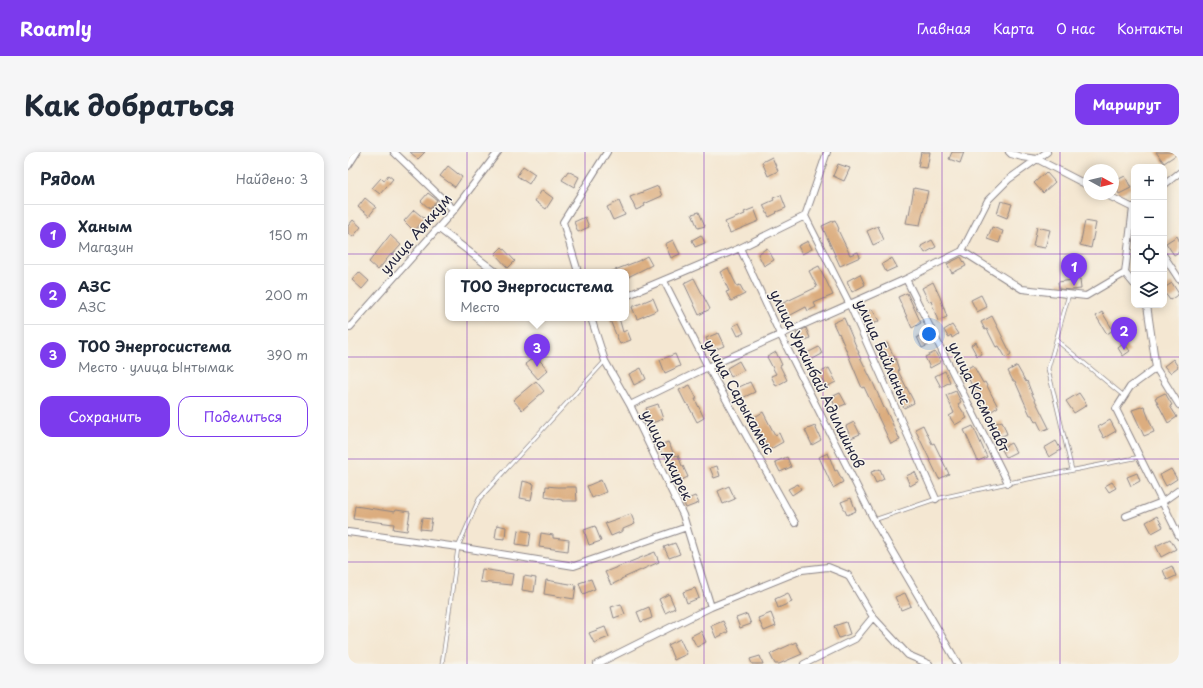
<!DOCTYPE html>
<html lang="ru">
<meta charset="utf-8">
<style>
body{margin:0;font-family:"Playpen Sans",sans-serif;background:#f6f6f7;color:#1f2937}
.controls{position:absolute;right:12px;top:12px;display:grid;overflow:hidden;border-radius:8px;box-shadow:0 2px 10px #0003}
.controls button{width:36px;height:36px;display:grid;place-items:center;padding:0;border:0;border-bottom:1px solid #e0e1e3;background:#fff;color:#1f2937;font:20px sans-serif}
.compass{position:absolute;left:735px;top:12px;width:36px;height:36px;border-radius:50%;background:#fff;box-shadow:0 2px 10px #0003;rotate:98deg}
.you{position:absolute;left:581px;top:182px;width:14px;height:14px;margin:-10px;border:3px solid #fff;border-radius:50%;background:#1a73e8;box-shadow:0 0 0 6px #1a73e833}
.badge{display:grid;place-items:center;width:26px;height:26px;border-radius:50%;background:#7c3aed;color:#fff;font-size:13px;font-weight:700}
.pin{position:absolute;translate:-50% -33px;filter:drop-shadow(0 1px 2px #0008)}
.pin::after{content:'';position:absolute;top:21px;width:14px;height:12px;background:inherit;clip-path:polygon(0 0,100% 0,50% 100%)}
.popup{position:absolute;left:97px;top:117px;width:184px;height:52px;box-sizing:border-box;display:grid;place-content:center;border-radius:8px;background:#fff;filter:drop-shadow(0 1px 3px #0005);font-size:13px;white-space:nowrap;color:#747a83}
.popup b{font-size:15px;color:#1f2937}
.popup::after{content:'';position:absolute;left:50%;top:100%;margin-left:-8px;border:8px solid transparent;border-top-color:#fff}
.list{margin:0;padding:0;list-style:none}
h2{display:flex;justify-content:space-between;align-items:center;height:52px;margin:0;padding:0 16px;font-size:17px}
h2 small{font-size:13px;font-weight:400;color:#747a83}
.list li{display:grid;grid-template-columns:26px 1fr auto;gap:12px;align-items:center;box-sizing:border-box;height:60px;padding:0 16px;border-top:1px solid #e0e1e3}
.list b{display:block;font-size:15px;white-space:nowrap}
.list p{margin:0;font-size:13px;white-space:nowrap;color:#747a83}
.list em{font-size:13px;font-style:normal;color:#747a83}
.actions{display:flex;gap:8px;padding:12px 16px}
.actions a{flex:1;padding:9px 0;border:1px solid #7c3aed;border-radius:12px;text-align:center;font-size:14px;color:#7c3aed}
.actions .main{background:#7c3aed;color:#fff}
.icon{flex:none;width:22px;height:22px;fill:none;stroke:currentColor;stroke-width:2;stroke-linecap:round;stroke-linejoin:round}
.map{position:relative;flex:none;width:831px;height:512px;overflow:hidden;border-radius:12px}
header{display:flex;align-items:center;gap:24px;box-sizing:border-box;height:56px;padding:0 20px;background:#7c3aed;color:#fff}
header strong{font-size:19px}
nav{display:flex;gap:22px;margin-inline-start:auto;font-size:14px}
.intro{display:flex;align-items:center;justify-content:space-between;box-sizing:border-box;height:96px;padding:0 24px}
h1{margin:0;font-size:28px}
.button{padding:10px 18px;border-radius:12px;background:#7c3aed;color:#fff;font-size:14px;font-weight:700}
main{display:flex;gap:24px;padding:0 24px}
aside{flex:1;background:#fff;border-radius:12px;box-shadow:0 2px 10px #0003}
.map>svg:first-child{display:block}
.building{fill:#dcad7f}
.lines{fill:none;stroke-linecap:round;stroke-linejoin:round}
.lane-casing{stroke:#8b8486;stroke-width:4.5}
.street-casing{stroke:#8b8486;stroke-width:8}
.lane{stroke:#fff;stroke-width:3}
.street{stroke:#fff;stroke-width:6}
.grid{fill:none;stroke:#7b2cbf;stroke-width:1;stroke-opacity:0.55}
.labels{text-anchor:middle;stroke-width:3;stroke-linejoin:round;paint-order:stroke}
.street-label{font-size:14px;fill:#22223b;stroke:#f7f3e8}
</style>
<header>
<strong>Roamly</strong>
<nav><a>Главная</a><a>Карта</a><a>О нас</a><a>Контакты</a></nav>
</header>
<div class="intro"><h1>Как добраться</h1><a class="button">Маршрут</a></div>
<main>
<aside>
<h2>Рядом<small>Найдено: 3</small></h2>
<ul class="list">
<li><span class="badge">1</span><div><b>Ханым</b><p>Магазин</p></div><em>150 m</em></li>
<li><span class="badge">2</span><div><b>АЗС</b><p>АЗС</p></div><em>200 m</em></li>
<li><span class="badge">3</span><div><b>ТОО Энергосистема</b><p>Место · улица Ынтымак</p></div><em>390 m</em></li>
</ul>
<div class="actions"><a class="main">Сохранить</a><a>Поделиться</a></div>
</aside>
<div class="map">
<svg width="831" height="512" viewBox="0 0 831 512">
<rect width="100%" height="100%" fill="#f7f3e8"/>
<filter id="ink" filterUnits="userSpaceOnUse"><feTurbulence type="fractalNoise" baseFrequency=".025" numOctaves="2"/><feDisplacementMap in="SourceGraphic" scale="8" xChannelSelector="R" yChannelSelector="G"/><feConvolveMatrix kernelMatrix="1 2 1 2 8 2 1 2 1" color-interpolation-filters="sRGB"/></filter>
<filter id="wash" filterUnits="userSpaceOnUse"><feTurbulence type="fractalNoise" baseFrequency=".012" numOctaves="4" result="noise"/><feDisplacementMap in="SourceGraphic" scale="16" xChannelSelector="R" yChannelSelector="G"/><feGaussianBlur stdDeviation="0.9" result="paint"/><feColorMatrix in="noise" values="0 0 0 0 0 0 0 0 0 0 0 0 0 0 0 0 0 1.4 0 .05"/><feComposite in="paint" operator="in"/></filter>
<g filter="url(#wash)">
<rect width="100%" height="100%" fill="#f4e7d2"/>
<g id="blocks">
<!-- building -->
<path class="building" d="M62,0H77L70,7Z
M573,0H582L579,16L570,15Z
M604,0H616L612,11L601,7Z
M808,0H831V1L816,11Z
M424,5L430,19L420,24L414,10Z
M490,12L502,16L496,29L485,24Z
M100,14L114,25L107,35L92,24Z
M175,14L187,22L181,32L169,24Z
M220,19L231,25L226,35L214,28Z
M698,20L707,30L695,41L686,31Z
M40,23L45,27L32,42L24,36L33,26L36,29Z
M777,24L783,36L771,42L765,30Z
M310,34L314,44L296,52L297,54L288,58L282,45Z
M566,36L580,39L572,73L558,71L560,62L561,63Z
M194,38L205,46L198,57L187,49Z
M80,41L89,48L82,57L73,49Z
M433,43L438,56L428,60L429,61L421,65L415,53L426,48L425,46Z
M17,46L28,55L21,64L10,55Z
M271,49L277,63L265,68L259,55Z
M653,49L664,52L659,66L649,62Z
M406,56L411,69L382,81L377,70L397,62L396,60Z
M66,58L77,67L66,79L56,69Z
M351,60L357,74L350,76L344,62Z
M237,65L241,75L230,80L226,70Z
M5,68L13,75L5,85L0,81V74Z
M487,68L491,77L490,78L502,103L510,100L512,105L492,114L474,74Z
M737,69L748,71L743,96L732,93Z
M530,74L536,88L525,93L519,79Z
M644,75L655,79L651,91L639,87Z
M689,75L702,78L697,96L685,94Z
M42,83L53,93L44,103L43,102L30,118L21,110Z
M353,83L357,91L347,95L344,88Z
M829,84L831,88V100L826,103L818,91Z
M325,88L332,102L323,106L317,92Z
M584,88L588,95L577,101L573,94Z
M460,89L464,97L454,102L450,94Z
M154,95L167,109L160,116L147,102Z
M419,96L426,108L416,114L410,102Z
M299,104L304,113L278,126V120H262L290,109Z
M613,105L618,114L604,121L599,112Z
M544,106L549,115L538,120L534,112Z
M471,114L485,143L466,151L468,155L460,159L458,155L439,165L433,152L469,135L461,119Z
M380,116L389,134L392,133L397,142L383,149L378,140L381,139L372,120Z
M11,120L21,129L14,137L4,128Z
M512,122L517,133L504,140L499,129Z
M346,126L362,157L351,163L336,131Z
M732,127L733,137L724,138L711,137L710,130Z
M585,130L592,145L599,165L590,169L583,149L581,150L574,136Z
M824,131L831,142L822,148L816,140V136Z
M559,141L573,171L564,176L550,145Z
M633,143L639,155L629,160L623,148Z
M305,146L310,158L289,167L284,155Z
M524,157L531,169L521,174L514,162Z
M754,160L765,178L759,182L748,164Z
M644,164L663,202L658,206L651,194L648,195L639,177L637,178L633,170Z
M261,166H271L275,180L279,178L283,188L272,192Z
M496,166L511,201H510L526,233L536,256H537L552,288L543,292L516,235L514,236L491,181L490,182L485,171Z
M391,171L396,181L390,184L385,174Z
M604,173L610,182L604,186L603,183L600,185L596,178Z
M458,176L462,186L452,191L448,181Z
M370,181L376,194L364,199L358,186Z
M578,181L583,192L574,196L569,185Z
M628,190L634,202L629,204L623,193Z
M539,191L547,206L551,218L550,219L565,248L566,251L556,256L550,243L551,242L542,225L543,224L536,206L530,195Z
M776,191L782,199L775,204L770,196Z
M471,195L474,202L463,208L459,201Z
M428,200L434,213L432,214L439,228L428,234L423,224L428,222L419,205Z
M587,200L593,210L582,216L577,205Z
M327,202L332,214L317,221L312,208Z
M188,204L200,218L190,227L177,212Z
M825,207L830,215L822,221L816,214Z
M391,209L396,218L383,225L379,216Z
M625,213L635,231L637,230L650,255L639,262L616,218Z
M669,214L678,230L679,229L684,242L701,276L694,279L689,269L687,270L684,263H682L667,229H665L660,219Z
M293,216L298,227L286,233L281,222Z
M481,216L488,230L478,235L471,221Z
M597,219L602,230L593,235L587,224Z
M188,229L196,239L174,258L165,248Z
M402,230L407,240L392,247L387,237Z
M342,233L349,247H347L356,266L349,270L339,251L338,252L331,238Z
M608,239L613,250L610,252L619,266L607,273L601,264L606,261L598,243Z
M492,241L498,252L488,256L483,245Z
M731,241L739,253L726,261L718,249Z
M817,241L824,253L822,254L829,265L820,271L807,246Z
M310,252L315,267L304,271L298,256Z
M796,254L806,280L796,284L784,258Z
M415,260L427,283L431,281L435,290L421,298L405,266Z
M762,268L768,279L756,286L750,275Z
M654,269L659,282L649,286L643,273Z
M506,270L512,282L503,286L498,274Z
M575,273L584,292L586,291L601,322L591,327L567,277Z
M467,274L473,288L464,293L457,278Z
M625,274L639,305L630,309L616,278Z
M708,289L713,298L701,305L696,296Z
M320,290L327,304L330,303L334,314H335L340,325L329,330L317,303L315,304L310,294Z
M663,291L668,300L658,305L653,296Z
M480,301L487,319L489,318L495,330L485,336L471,305Z
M439,305L443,315L432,320L427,310Z
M369,314L372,324L366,326L362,316Z
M532,317L536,327L528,331L523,320Z
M823,317L829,327L818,334L812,323Z
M567,320L571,329L562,334L558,324Z
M789,321L792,329L783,334L779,325Z
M253,328L258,340L244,346L239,334Z
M175,329L186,332L183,348L172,346Z
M764,330L768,336L761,340L757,334Z
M450,332L453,337L444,343L440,337Z
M198,334L209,335H228L229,349H214V348L197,345Z
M381,334L387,347L375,352L370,339Z
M347,344L351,351L338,356L335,349Z
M503,346L508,359L499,363L493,350Z
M7,354L47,360L48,358L62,360L59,379L45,377L46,372L5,367Z
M283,362L287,372L275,377V379L263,384L257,371Z
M809,364L815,375L804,381L798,370Z
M74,366L84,367L82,378L72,377Z
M149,373L158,375L157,387L147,386Z
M247,374L253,389L241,393L236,378Z
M170,378L183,380L181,394L168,392Z
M193,381L205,383V386L221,388L220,399L191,395Z
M822,387L828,397L813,405L808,394Z
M327,391L332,402L321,406L316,395Z
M307,400L311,410L273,427V428L263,433L257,420Z
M824,414L828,424L819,428L815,418Z
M134,417L165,422L163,433L132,430Z
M176,424L188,426L186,440L174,438Z
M243,427L247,437L235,442L231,431Z
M198,428L228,433L226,447L196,442Z
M347,436L351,446L339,451L335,440Z
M440,441L444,450L430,456L427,447Z
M557,441L563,454L553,458L547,445Z
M321,442L327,456L317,461L311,447Z
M273,452L277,462L266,466L263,455Z
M301,455L304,466L293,470L289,460Z
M423,461L428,474L416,479L410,466Z
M399,462L403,472L392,476L388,466Z
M375,469L380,480L368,486L363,474Z
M498,470L502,482L491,486L486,474Z
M257,475L261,485L246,491L241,481Z
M353,479L358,490L349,495L343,484Z
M332,487L339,502L326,508L320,493Z
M448,490L454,502L431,512H427L422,502Z
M412,504L415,512H404L402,507Z"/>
</g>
</g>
<g filter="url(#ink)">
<use href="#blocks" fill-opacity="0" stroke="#8b8486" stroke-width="1"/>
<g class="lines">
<defs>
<path id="lane" d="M721,142L700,217L724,318
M708,188L776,244
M526,368L588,347L660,331L792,305
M94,512L110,395L131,347L257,209"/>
<path id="street" d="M46,0L106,58
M661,0L663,2L674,5L689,7L741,34
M0,14L9,0
M816,33L831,21
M757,42L785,56L786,59
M786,55L785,56L777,121L786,132
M457,64L501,151L588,347
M457,64L479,0
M90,76L148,120
M392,96L432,182L526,368L610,512
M614,99L674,137L738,144L777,121
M816,104L831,127
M230,120L215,70L259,0
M558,127L660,331
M316,129L360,215L447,371
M278,144L392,96L457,64
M799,153L808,216L782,235L768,257L831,384
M243,166L257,209L282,253L335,363L363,455
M0,175H2L106,58L150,0
M808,216L831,253
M282,253L360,215L558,127L614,99L640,48L661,27L699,0
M778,364L814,350L831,338
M0,380L110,395L226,414L339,375
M249,512L363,455L454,418L480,415L500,423L525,465L560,503L581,512
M456,512L507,487L525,465"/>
</defs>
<!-- lane casing -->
<use href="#lane" class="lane-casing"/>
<!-- street casing -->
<use href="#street" class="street-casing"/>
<!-- lane -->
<use href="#lane" class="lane"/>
<!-- street -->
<use href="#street" class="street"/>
</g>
</g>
<!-- grid -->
<path class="grid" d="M119,0V512M237,0V512M356,0V512M475,0V512M594,0V512M712,0V512M0,102H786M816,102H831M0,205H831M0,307H831M0,410H831"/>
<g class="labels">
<!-- street labels -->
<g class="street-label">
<text transform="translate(68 82) rotate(-49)" y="5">улица Аяккум</text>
<text transform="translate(535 200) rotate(66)" y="5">улица Байланыс</text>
<text transform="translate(469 227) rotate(64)" y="5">улица Уркинбай Адилшинов</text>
<text transform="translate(391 245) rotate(61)" y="5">улица Сарыкамыс</text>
<text transform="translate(631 245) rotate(64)" y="5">улица Космонавт</text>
<text transform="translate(319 303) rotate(64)" y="5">улица Акирек</text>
</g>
</g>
</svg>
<div class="controls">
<button>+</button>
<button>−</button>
<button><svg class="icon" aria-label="locate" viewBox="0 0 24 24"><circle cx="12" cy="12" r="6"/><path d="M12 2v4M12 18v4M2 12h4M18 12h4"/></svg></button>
<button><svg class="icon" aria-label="layers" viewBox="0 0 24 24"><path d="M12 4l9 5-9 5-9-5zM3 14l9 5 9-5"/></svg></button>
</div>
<svg class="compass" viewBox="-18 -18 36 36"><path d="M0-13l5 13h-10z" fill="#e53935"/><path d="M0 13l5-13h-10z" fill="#747a83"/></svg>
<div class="you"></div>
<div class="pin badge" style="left:726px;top:134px">1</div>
<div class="pin badge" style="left:776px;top:198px">2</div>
<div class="pin badge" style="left:189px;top:215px">3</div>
<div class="popup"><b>ТОО Энергосистема</b>Место</div>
</div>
</main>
